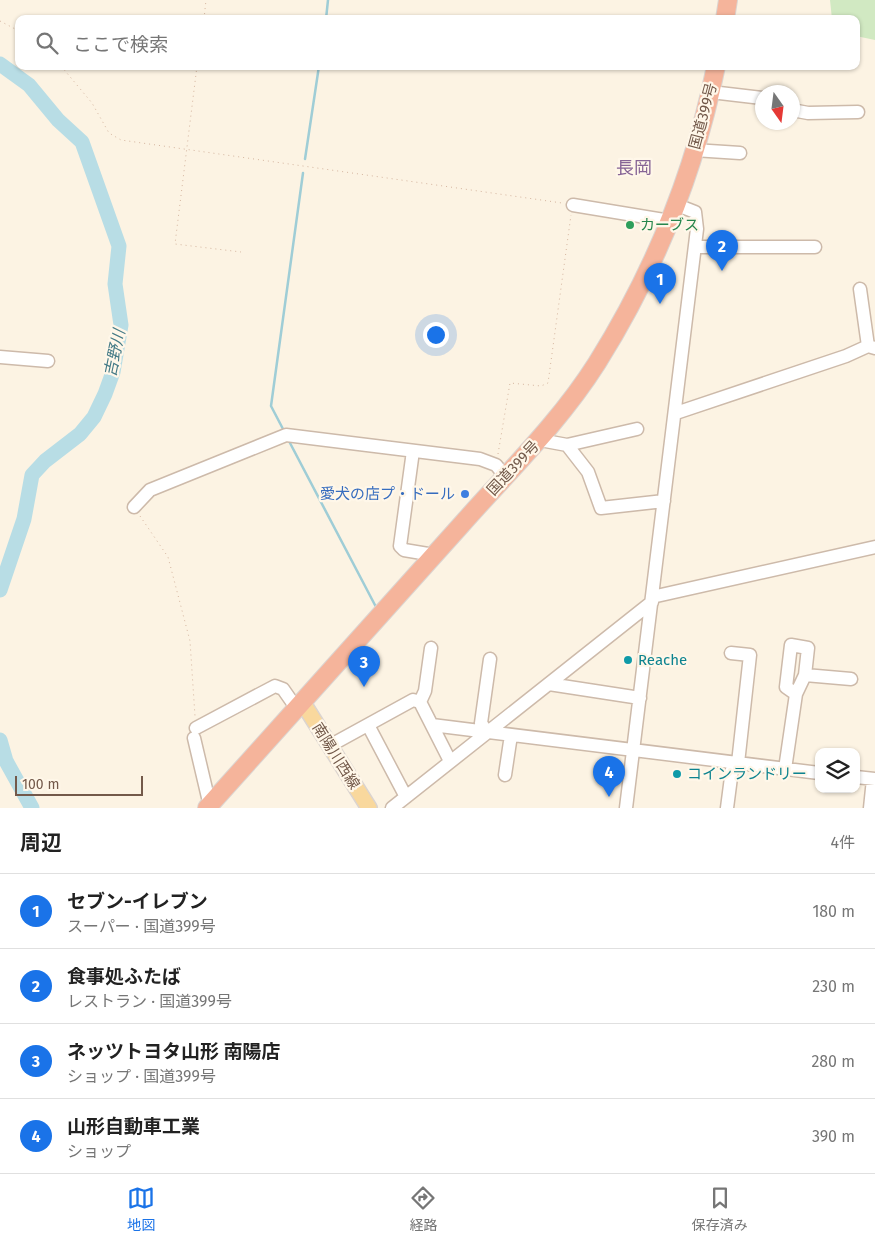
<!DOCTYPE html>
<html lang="ja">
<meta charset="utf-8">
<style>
body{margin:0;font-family:"Fira Sans","Noto Sans JP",sans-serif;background:#f2f2f2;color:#222}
.controls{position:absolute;right:15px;bottom:15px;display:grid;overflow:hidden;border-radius:10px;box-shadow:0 1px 4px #0004}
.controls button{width:45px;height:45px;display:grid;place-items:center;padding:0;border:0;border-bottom:1px solid #e0e0e0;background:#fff;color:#222;font:25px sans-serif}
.compass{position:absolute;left:755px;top:85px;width:45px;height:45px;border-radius:50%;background:#fff;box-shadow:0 1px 4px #0004;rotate:166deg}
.scale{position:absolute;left:15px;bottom:12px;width:128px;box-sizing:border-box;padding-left:5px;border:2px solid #73594a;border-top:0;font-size:14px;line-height:18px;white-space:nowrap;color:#73594a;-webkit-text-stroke:4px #fff7e9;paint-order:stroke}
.you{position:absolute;left:435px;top:334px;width:18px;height:18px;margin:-12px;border:4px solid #fff;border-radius:50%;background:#1a73e8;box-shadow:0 0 0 8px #1a73e833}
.badge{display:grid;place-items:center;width:32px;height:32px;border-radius:50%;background:#1a73e8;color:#fff;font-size:16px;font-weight:700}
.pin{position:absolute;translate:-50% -41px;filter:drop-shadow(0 1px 2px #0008)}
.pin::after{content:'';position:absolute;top:26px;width:18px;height:15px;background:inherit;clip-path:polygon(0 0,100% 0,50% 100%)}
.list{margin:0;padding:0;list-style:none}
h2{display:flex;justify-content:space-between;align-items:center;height:65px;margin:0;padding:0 20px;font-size:21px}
h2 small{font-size:16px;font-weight:400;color:#767676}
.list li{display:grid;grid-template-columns:32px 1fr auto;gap:15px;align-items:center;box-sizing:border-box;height:75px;padding:0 20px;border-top:1px solid #e0e0e0}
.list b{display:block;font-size:19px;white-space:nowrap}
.list p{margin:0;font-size:16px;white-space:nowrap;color:#767676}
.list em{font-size:16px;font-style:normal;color:#767676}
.icon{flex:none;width:28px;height:28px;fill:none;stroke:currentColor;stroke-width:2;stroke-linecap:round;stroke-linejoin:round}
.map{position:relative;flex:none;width:875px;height:808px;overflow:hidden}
.search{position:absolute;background:#fff;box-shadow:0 1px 4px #0004;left:15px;right:15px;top:15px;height:55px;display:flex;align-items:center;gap:12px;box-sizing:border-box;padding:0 18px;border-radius:10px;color:#767676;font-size:19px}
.sheet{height:365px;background:#fff}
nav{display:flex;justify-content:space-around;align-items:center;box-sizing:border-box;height:70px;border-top:1px solid #e0e0e0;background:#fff;font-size:14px;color:#767676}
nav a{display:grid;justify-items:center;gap:2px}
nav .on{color:#1a73e8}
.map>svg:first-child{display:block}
.green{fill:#d1e9c2}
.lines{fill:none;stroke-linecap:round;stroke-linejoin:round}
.stream{stroke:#9fcdd6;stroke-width:2.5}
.river{stroke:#b8dde5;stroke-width:15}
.minor-casing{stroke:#cdbaaa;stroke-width:15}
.major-casing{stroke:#dbd4d0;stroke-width:18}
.highway-casing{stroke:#dbd4d0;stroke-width:20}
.path{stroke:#d5b59f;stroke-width:1;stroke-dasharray:1 4;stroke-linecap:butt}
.minor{stroke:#fff;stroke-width:12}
.major{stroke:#f9d89d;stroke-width:15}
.highway{stroke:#f5b49b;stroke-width:18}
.leisure-dot{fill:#2e9e5b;stroke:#fff7e9;stroke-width:2}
.shop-dot{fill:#3f7fe0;stroke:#fff7e9;stroke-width:2}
.culture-dot{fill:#0f9aa8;stroke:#fff7e9;stroke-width:2}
.labels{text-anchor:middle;stroke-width:4.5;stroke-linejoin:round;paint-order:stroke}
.street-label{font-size:15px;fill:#73594a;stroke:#fff7e9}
.leisure-label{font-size:15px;fill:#27864d;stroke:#fff7e9;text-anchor:start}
.shop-label{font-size:15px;fill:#366cbe;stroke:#fff7e9;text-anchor:end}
.culture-label{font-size:15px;fill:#0d838f;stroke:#fff7e9;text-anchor:start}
.water-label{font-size:16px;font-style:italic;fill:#447a86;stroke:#fff7e9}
.quarter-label{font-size:18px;fill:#876596;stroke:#fff7e9}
</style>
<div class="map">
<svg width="875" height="808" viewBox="0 0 875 808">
<rect width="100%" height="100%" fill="#fcf3e3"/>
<!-- green -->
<path class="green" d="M830,0H875V40L856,36V19H832Z"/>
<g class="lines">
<!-- stream -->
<path class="stream" d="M326,19L328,0
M305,159L319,66
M283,429L271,406L303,173
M290,443L376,607"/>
<!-- river -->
<path class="river" d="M0,64L29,85L58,120L82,142L119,246L115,284L121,325L113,372L105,394L94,417L80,434L45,461L32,475L24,519L0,590
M0,740L6,761L32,808"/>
<defs>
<path id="minor" d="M711,92L762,98
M792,110L808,113L858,112
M694,150L740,153
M573,205L670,221
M695,247H815
M860,289L868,346
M0,357L48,361
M676,413L846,356L868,346L875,348
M540,440L567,445L637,429
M567,445L588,472L601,508L664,501
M413,451L400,546L404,550L434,555
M134,507L150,490L286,435L480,459L496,465L505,476
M652,597L875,547
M731,653L750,655L738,763
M805,675L851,679
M549,684L640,698
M420,702L425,691L431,648
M368,725L406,797
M432,725L819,773
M196,728L275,686L283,689L297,709
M487,732L481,723L490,659
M194,738L210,806
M331,745L413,700L420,702L450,761
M785,769L796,694L805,675L808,648L791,645L786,687L796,694
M505,775L511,735
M856,777L875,779
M392,808L652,602
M626,808L697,229L695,212L677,205
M727,808L733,762
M870,808L873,779"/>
<path id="major" d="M303,703L369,808"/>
<path id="highway" d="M725,19L728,0
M207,808C292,713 377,619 462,524C508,472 559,423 597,363C654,272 695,171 716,66"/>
</defs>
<!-- minor casing -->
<use href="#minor" class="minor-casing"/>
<!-- major casing -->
<use href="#major" class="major-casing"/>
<!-- highway casing -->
<use href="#highway" class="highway-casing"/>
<!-- path -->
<path class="path" d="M204,19L206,0
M0,21L19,31
M61,66L92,103L109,133L121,140L562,203
M197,66L175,244L241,252
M498,454L510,383L541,386L548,383L571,215
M140,516L168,557L190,641L195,716"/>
<!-- minor -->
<use href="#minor" class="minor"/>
<!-- major -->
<use href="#major" class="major"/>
<!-- highway -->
<use href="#highway" class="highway"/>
</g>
<!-- markers -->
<circle class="leisure-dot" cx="630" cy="225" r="5"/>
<circle class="shop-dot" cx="465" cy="494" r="5"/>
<g class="culture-dot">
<circle cx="628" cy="660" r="5"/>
<circle cx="677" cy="774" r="5"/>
</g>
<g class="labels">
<!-- street labels -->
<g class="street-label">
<text transform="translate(703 116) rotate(-75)" y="5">国道399号</text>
<text transform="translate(513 468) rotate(-47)" y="5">国道399号</text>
<text transform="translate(336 756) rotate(58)" y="5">南陽川西線</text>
</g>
<!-- leisure labels -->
<g class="leisure-label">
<text x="640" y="230">カーブス</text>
</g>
<!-- shop labels -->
<g class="shop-label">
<text x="455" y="499">愛犬の店プ・ドール</text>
</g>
<!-- culture labels -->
<g class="culture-label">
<text x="638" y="665">Reache</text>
<text x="687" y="779">コインランドリー</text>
</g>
<!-- water labels -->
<g class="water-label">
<text transform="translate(114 353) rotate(-78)" y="6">吉野川</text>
</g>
<!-- quarter labels -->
<g class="quarter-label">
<text x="634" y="174">長岡</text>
</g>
</g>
</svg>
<div class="controls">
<button><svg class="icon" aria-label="layers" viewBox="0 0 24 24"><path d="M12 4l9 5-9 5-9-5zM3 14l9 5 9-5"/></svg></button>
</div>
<svg class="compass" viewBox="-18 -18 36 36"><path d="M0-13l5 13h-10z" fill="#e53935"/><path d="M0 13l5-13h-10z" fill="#767676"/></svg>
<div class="scale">100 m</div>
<div class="you"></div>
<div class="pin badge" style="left:660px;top:304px">1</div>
<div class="pin badge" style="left:722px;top:271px">2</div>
<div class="pin badge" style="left:364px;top:687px">3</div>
<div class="pin badge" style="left:609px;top:797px">4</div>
<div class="search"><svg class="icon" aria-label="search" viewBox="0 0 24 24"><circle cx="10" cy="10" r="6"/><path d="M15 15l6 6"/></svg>ここで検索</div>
</div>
<section class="sheet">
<h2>周辺<small>4件</small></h2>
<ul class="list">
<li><span class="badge">1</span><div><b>セブン-イレブン</b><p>スーパー · 国道399号</p></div><em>180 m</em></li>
<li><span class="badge">2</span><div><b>食事処ふたば</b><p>レストラン · 国道399号</p></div><em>230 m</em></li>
<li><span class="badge">3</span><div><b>ネッツトヨタ山形 南陽店</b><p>ショップ · 国道399号</p></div><em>280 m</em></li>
<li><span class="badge">4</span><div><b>山形自動車工業</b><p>ショップ</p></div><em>390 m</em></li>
</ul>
</section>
<nav>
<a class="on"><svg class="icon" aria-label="map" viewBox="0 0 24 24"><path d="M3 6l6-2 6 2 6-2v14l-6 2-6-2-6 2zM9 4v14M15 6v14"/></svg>地図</a>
<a><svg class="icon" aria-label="directions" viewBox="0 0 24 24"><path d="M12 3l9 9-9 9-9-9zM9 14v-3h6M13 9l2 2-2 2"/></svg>経路</a>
<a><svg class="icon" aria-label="saved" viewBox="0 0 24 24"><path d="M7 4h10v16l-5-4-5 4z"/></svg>保存済み</a>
</nav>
